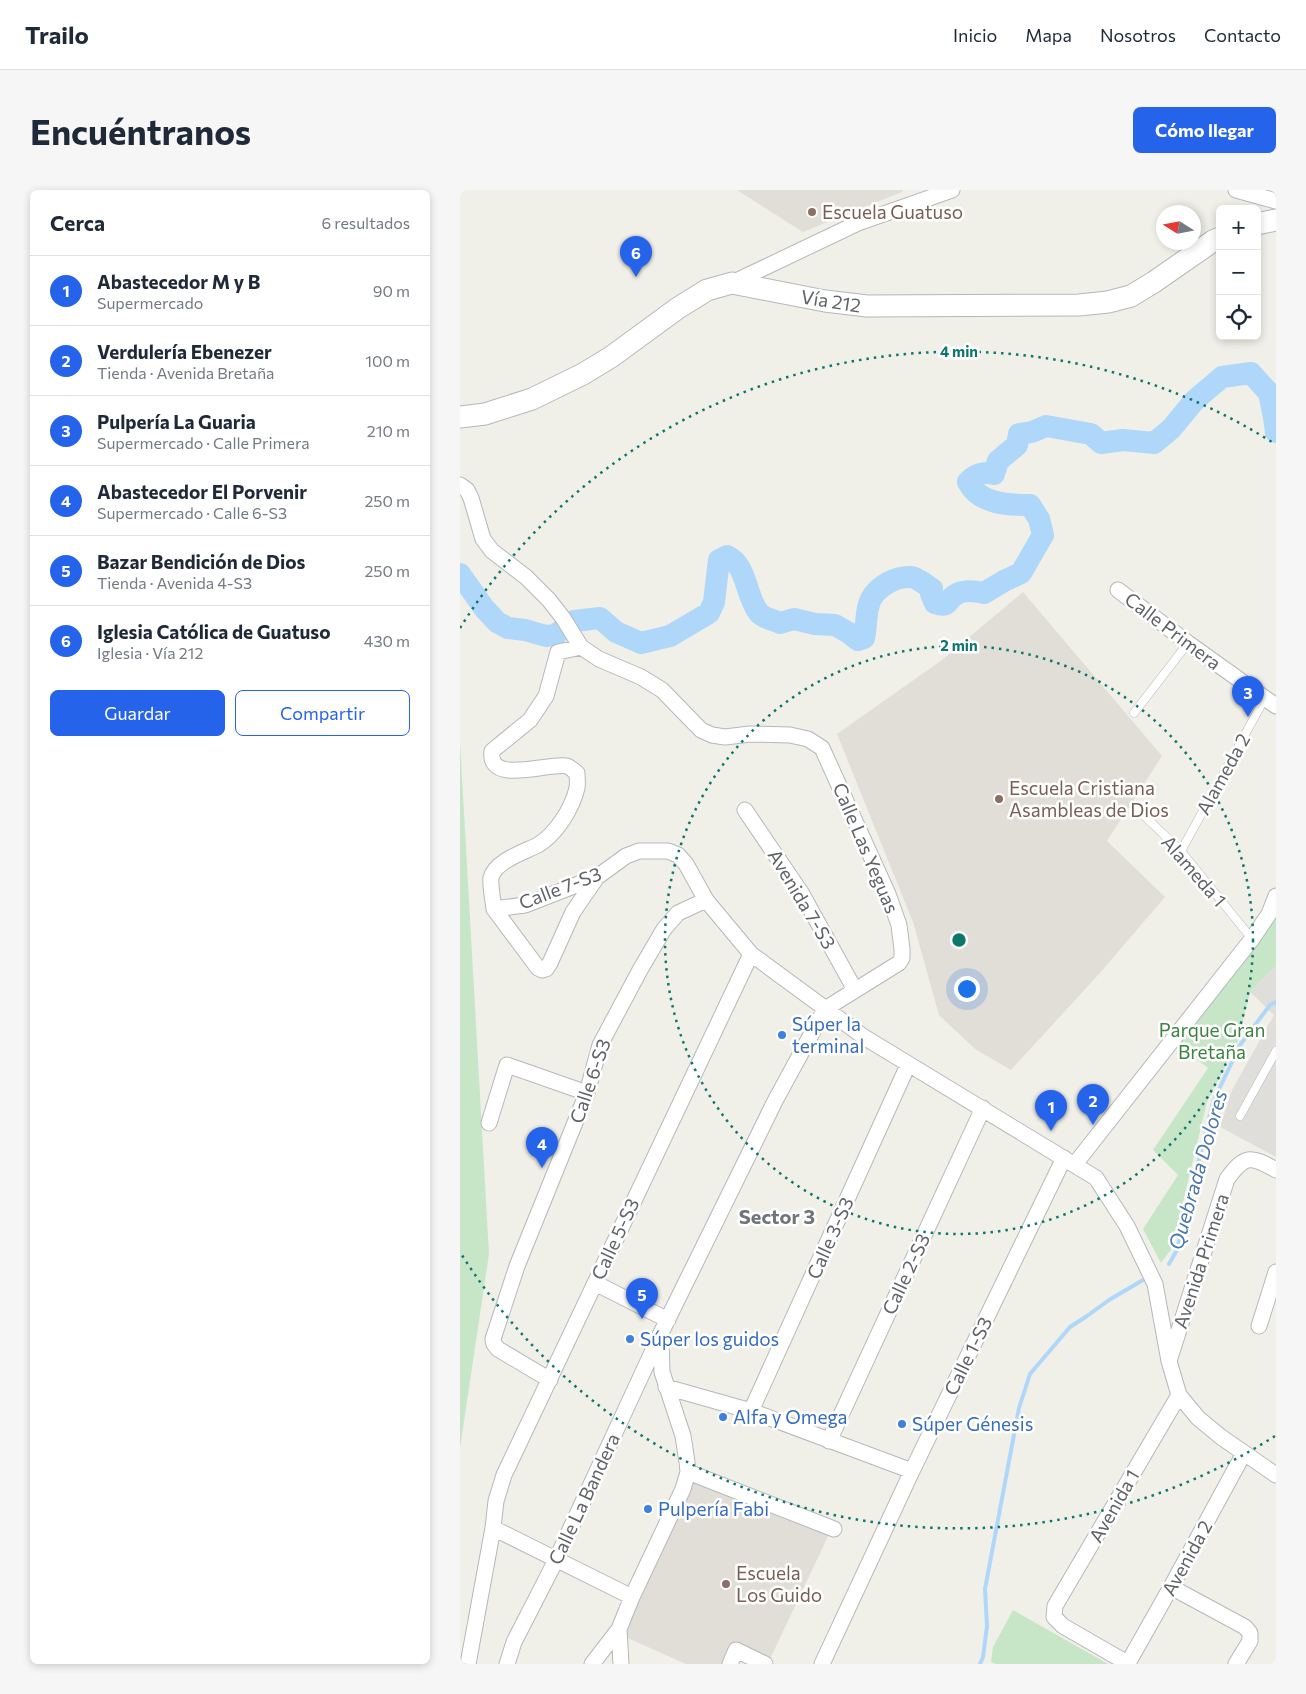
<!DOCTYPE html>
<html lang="es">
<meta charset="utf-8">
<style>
body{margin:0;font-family:Commissioner,sans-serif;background:#f6f6f7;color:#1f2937}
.controls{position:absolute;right:15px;top:15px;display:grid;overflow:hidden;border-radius:8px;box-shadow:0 2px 8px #0003}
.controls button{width:45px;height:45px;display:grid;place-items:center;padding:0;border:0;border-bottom:1px solid #e0e1e3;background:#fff;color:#1f2937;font:25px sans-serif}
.compass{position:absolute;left:696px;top:15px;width:45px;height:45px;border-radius:50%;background:#fff;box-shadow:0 2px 8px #0003;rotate:281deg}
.you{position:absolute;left:506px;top:798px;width:18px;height:18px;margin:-12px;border:4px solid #fff;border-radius:50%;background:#1a73e8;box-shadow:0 0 0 8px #1a73e833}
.badge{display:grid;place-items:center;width:32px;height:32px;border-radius:50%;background:#2563eb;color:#fff;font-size:16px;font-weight:700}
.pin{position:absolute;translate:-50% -41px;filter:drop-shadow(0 1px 2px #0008)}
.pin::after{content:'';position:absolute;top:26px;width:18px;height:15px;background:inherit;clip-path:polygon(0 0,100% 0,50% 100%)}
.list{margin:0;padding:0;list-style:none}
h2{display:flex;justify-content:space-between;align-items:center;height:65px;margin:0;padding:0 20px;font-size:21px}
h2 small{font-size:16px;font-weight:400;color:#747a83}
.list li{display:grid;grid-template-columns:32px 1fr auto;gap:15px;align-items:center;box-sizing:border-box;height:70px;padding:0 20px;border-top:1px solid #e0e1e3}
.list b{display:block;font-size:19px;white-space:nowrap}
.list p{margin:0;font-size:16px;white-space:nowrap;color:#747a83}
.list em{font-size:16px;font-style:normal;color:#747a83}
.actions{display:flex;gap:10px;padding:15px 20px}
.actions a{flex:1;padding:11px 0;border:1px solid #2563eb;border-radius:8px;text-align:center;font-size:18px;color:#2563eb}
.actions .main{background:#2563eb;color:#fff}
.icon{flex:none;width:28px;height:28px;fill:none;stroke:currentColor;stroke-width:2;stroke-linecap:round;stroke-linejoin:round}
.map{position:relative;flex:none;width:816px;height:1474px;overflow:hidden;border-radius:8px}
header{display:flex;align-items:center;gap:30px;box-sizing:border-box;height:70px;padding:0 25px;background:#fff;border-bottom:1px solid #e0e1e3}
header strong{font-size:24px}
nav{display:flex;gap:28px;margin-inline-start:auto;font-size:18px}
.intro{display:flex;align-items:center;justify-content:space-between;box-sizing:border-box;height:120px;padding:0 30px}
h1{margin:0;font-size:35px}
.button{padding:12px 22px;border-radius:8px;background:#2563eb;color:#fff;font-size:18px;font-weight:700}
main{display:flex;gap:30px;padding:0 30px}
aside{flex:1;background:#fff;border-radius:8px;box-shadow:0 2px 8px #0003}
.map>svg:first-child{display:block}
.industrial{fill:#dfdeda}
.education{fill:#e0ded7}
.green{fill:#c7e6c8}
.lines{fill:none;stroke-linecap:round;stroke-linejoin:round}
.stream{stroke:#afd7fa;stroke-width:4}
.river{stroke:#afd7fa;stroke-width:22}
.lane-casing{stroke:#b5b8bb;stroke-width:9}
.street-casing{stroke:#b5b8bb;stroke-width:17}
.secondary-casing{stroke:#b4b7bb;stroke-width:23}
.lane{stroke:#fff;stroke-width:8}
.street{stroke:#fff;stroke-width:15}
.secondary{stroke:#fff;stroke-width:21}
.ring{fill:none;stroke:#0f766e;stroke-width:2.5;stroke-dasharray:2.5 5}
.education-dot{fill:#8d6e63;stroke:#fff;stroke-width:2}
.shop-dot{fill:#3f7fe0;stroke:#fff;stroke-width:2}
.labels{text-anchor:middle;stroke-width:5;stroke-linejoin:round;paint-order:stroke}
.education-label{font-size:19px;fill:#785e54;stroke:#fff;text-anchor:start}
.street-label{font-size:19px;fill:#5f6367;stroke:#fff}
.shop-label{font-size:19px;fill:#366cbe;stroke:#fff;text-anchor:start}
.park-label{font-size:19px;fill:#3b8240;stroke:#fff}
.water-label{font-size:20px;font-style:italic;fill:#4b77ac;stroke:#fff}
.neighbourhood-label{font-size:20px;font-weight:bold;fill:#707579;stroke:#fff}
.centre{fill:#0f766e;stroke:#fff;stroke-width:2.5}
.ring-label{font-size:15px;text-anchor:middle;font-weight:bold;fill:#0f766e;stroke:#fff;stroke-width:5;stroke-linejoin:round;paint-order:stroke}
</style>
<header>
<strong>Trailo</strong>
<nav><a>Inicio</a><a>Mapa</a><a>Nosotros</a><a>Contacto</a></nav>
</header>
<div class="intro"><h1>Encuéntranos</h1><a class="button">Cómo llegar</a></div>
<main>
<aside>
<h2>Cerca<small>6 resultados</small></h2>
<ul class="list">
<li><span class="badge">1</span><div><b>Abastecedor M y B</b><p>Supermercado</p></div><em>90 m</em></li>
<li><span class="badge">2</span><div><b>Verdulería Ebenezer</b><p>Tienda · Avenida Bretaña</p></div><em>100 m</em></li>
<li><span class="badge">3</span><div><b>Pulpería La Guaria</b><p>Supermercado · Calle Primera</p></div><em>210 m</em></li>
<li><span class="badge">4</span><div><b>Abastecedor El Porvenir</b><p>Supermercado · Calle 6-S3</p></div><em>250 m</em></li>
<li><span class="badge">5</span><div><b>Bazar Bendición de Dios</b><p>Tienda · Avenida 4-S3</p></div><em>250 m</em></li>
<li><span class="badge">6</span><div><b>Iglesia Católica de Guatuso</b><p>Iglesia · Vía 212</p></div><em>430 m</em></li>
</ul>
<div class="actions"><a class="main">Guardar</a><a>Compartir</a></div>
</aside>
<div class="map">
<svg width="816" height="1474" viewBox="0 0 816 1474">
<rect width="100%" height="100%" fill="#f0efe8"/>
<!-- industrial -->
<path class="industrial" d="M816,776V967L760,937L772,900L814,825L790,802Z"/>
<!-- education -->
<path class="education" d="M277,0H443L442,2L343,42Z
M563,402L702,566L647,651L705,707L639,784L551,880L515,859L479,825L453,732L377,544L370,549L482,470Z
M232,1289L370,1342L310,1469L276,1453L266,1474H226L163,1446Z"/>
<!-- green -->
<path class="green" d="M0,552L29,1064L0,1258Z
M816,724V776L790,802L778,851L747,912L712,1058L701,1073L683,1039L718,985L693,960L748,878L719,855L782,773Z
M553,1420L648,1474H536L531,1472L533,1457Z"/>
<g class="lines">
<!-- stream -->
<path class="stream" d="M709,1074L717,1060L753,912L780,855L810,815L816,812
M520,1474L523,1467L527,1436L525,1399L559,1218L570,1184L610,1137L627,1126L649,1110L683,1090"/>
<!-- river -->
<path class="river" d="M0,384L24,418L37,432L48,438L65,440L86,446L95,445L114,431L140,428L156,442L181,453L210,446L249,423L254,412L259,370L267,366C288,376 285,406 299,423C303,428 314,430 320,433L334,429L355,434L375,435L389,443L398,450L404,448C407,435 405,421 411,409C418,396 436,386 451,387C458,388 466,395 472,399L471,404L475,413C490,418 486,411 495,405C503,399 515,401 524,403L544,391L561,383L583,345L579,329L570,315C548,315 519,314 508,292C514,285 524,281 534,284L538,271L557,255L559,244L572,242L586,236L631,244L641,253L663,250L694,253L711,239L735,210L762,187L791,183L809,203L814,227L816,242"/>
<defs>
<path id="lane" d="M674,523L728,453
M673,615L721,661L792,749
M721,661L805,508
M780,926L816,861"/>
<path id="street" d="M776,0L816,11
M272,93L398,33L492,0
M0,295L7,300L11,308L23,349L32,361L66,387L89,410L103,428L121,457L139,469L181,487L202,500L241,540L252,545L265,547L290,544L330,545L348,549L362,558L428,704L439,735L442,759V768L439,773L365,819L315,911L201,1143L96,1370L54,1452L47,1474
M658,400L728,453L816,516
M121,457L98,462L86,506L70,530L32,561C27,596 90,572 107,576C110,577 114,581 117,583C117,588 118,594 117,598C112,619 96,644 78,655C64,662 35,671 31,688C30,697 33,709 34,719L65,715L137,687L166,666L179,661H208L218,665L226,674L246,710L291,764L404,847L636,988L667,1036L695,1094L709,1171L719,1205L738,1228L761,1247L816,1285
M285,620L342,704L395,800
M34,719L78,778L82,780L86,779L90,773L113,722L137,687
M29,933L47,875L127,903
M615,974L792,749L809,724L816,706
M135,1093L208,1130
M799,1136L816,1082
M710,1168L767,989C785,965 790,965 816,980
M90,1190L38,1159L34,1154L33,1149L57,1076L127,903L140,855L180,780L204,739L218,723L246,710
M206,1197L291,1221L452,1281
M291,1221L448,875
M369,1251L523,918
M228,1282L374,1339
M33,1338L172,1407
M711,1397L785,1437L790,1443V1451L776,1474
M668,1473L711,1397L784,1263
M8,1474L33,1338L36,1311L44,1285L291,764
M132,1474L159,1439
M161,1474L159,1439L172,1407L223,1299L228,1282L227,1272L223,1246L202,1182L201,1149
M270,1474L276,1460L305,1474
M362,1474L452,1281L604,968
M669,1474L603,1436L594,1427L595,1416L719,1205"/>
<path id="secondary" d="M797,34L816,30
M0,227L25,224L72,209L123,184L151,167L218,118L247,100L272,93L365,111L407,116L619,115L648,112L671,106L694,92L753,51L760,48"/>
</defs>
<!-- lane casing -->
<use href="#lane" class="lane-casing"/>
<!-- street casing -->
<use href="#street" class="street-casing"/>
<!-- secondary casing -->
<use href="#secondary" class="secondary-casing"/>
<!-- lane -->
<use href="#lane" class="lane"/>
<!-- street -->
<use href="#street" class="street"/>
<!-- secondary -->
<use href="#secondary" class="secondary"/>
</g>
<!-- distance rings -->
<g class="ring">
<circle cx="499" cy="750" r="294"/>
<path d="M815 1246A588 588 0 0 1 0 1062M0 438A588 588 0 0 1 815 254"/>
</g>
<!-- markers -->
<g class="education-dot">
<circle cx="352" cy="22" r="5"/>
<circle cx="539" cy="609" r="5"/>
<circle cx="266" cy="1394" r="5"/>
</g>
<g class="shop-dot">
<circle cx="322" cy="845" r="5"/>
<circle cx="170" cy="1149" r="5"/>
<circle cx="263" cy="1227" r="5"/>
<circle cx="442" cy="1234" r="5"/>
<circle cx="188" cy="1319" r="5"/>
</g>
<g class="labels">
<!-- education labels -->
<g class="education-label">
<text x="362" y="29">Escuela Guatuso</text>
<text x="549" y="605">Escuela Cristiana<tspan x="549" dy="22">Asambleas de Dios</tspan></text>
<text x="276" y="1390">Escuela<tspan x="276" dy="22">Los Guido</tspan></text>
</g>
<!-- street labels -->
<g class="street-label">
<text transform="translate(371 111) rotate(9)" y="7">Vía 212</text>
<text transform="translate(713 441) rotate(37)" y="7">Calle Primera</text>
<text transform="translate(763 584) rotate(-61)" y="7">Alameda 2</text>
<text transform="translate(406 658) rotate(67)" y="7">Calle Las Yeguas</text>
<text transform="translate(734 681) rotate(49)" y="7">Alameda 1</text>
<text transform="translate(100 698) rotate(-21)" y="7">Calle 7-S3</text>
<text transform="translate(342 709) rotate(59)" y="7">Avenida 7-S3</text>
<text transform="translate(130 891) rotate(-71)" y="7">Calle 6-S3</text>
<text transform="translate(370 1048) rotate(-66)" y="7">Calle 3-S3</text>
<text transform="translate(155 1049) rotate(-65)" y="7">Calle 5-S3</text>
<text transform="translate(741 1071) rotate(-72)" y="7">Avenida Primera</text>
<text transform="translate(446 1084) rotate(-65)" y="7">Calle 2-S3</text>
<text transform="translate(508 1166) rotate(-64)" y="7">Calle 1-S3</text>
<text transform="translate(124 1309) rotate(-65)" y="7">Calle La Bandera</text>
<text transform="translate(654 1316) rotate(-60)" y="7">Avenida 1</text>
<text transform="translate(727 1368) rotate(-61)" y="7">Avenida 2</text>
</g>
<!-- shop labels -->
<g class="shop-label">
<text x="332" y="841">Súper la<tspan x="332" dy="22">terminal</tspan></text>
<text x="180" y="1156">Súper los guidos</text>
<text x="273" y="1234">Alfa y Omega</text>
<text x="452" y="1241">Súper Génesis</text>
<text x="198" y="1326">Pulpería Fabi</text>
</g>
<!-- park labels -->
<g class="park-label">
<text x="752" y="847">Parque Gran<tspan x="752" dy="22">Bretaña</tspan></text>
</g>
<!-- water labels -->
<g class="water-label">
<text transform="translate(738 980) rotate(-74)" y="7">Quebrada Dolores</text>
</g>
<!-- neighbourhood labels -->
<g class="neighbourhood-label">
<text x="317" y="1034">Sector 3</text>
</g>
</g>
<circle cx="499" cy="750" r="8" class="centre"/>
<g class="ring-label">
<text x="499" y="167">4 min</text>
<text x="499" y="461">2 min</text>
</g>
</svg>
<div class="controls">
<button>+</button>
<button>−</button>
<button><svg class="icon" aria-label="locate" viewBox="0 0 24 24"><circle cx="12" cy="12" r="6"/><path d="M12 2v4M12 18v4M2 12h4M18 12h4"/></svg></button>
</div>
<svg class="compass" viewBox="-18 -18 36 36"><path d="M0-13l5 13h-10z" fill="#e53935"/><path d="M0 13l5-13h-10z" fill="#747a83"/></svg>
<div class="you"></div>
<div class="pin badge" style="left:591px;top:941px">1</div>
<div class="pin badge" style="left:633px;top:935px">2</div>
<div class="pin badge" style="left:788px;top:527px">3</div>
<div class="pin badge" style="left:82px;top:978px">4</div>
<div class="pin badge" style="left:182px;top:1129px">5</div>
<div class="pin badge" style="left:176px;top:87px">6</div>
</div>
</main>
